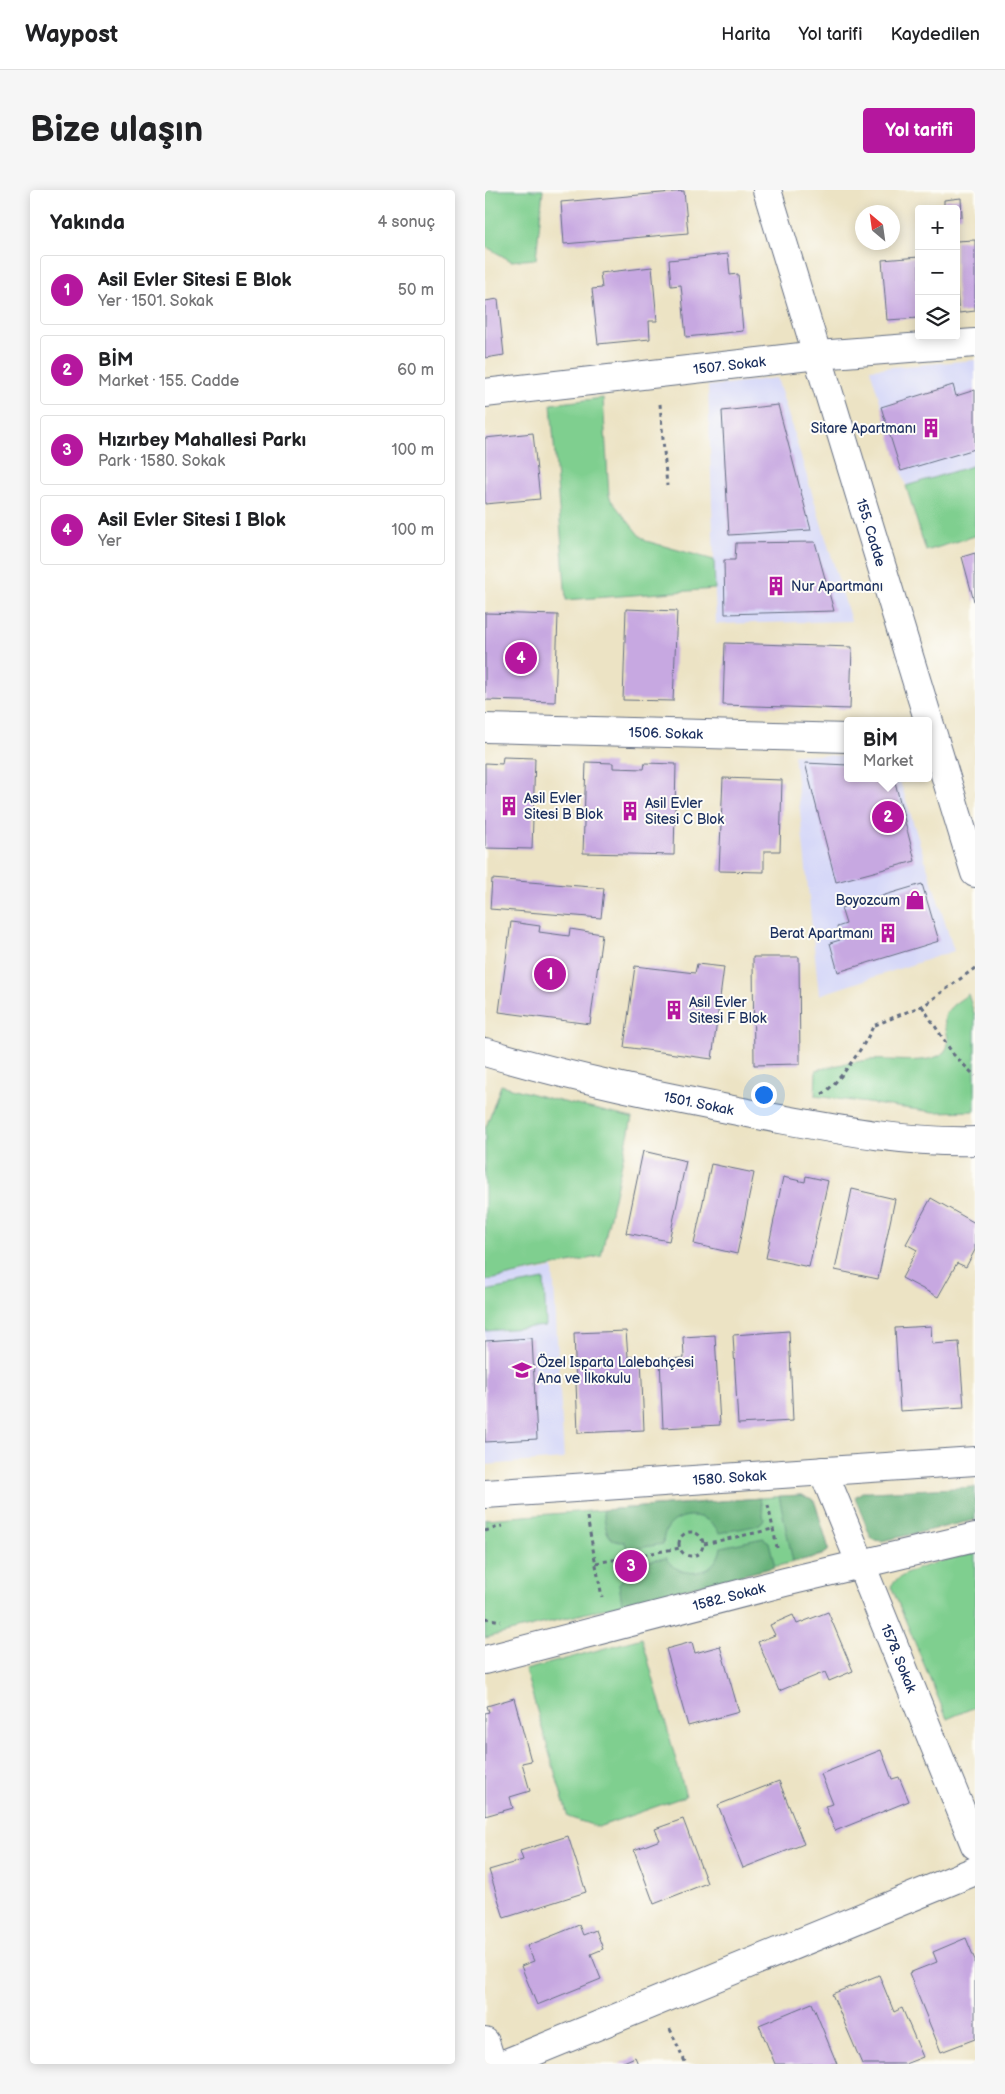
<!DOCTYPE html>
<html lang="tr">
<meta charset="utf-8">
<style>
body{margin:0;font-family:"Balsamiq Sans",sans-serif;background:#f6f6f6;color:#202124}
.controls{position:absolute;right:15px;top:15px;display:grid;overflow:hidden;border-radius:5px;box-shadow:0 2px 12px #0003}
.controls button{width:45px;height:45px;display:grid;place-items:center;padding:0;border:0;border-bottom:1px solid #e0e0e0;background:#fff;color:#202124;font:25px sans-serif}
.compass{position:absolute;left:370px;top:15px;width:45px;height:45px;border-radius:50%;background:#fff;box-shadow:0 2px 12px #0003;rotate:331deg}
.you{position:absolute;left:278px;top:904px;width:18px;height:18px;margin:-12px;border:4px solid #fff;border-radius:50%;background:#1a73e8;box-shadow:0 0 0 8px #1a73e833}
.badge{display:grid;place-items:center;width:32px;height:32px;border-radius:50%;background:#b5179e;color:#fff;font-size:16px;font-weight:700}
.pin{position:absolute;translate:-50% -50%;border:2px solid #fff;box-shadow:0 1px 5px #0006}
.popup{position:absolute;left:359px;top:527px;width:88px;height:65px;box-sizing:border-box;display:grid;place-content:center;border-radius:5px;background:#fff;filter:drop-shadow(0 1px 4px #0005);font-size:16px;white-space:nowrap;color:#757577}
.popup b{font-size:19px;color:#202124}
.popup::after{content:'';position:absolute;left:50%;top:100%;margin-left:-10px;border:10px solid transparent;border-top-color:#fff}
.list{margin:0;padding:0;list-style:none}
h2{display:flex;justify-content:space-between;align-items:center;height:65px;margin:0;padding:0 20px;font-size:21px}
h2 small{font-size:16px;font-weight:400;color:#757577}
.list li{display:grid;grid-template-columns:32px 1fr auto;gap:15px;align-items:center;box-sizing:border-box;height:70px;margin:0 10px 10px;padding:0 10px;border:1px solid #e0e0e0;border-radius:5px}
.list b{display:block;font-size:19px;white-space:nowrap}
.list p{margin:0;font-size:16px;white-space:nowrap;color:#757577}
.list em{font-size:16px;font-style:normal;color:#757577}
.icon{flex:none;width:28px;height:28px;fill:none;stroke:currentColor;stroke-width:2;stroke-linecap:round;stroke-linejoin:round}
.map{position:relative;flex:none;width:490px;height:1874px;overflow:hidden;border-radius:5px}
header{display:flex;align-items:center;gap:30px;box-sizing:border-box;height:70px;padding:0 25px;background:#fff;border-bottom:1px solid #e0e0e0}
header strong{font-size:24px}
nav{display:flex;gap:28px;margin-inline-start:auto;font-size:18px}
.intro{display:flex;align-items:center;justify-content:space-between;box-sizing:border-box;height:120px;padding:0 30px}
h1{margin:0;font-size:35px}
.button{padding:12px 22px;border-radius:5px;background:#b5179e;color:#fff;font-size:18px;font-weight:700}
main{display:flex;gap:30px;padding:0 30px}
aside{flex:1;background:#fff;border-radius:5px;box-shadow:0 2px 12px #0003}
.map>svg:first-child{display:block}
.built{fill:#d6d8f8}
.green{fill:#7fcf8f;stroke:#4d7f76}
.forest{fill:#67b27a;stroke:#41706c}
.building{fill:#c7a8e1}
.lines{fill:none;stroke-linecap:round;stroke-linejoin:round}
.minor-casing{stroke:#646e82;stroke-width:30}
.path{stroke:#646e82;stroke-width:3;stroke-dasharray:4 4;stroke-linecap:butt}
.minor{stroke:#fff;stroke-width:28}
.labels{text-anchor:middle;stroke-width:4;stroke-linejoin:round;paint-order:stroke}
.street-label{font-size:14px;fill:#1b2f5e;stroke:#fdfcf7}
.poi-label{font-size:14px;fill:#1b2f5e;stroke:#fdfcf7;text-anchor:start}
</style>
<header>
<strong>Waypost</strong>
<nav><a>Harita</a><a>Yol tarifi</a><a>Kaydedilen</a></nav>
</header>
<div class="intro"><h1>Bize ulaşın</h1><a class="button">Yol tarifi</a></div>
<main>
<aside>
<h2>Yakında<small>4 sonuç</small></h2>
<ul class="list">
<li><span class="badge">1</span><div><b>Asil Evler Sitesi E Blok</b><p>Yer · 1501. Sokak</p></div><em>50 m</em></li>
<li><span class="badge">2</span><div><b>BİM</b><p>Market · 155. Cadde</p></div><em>60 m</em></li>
<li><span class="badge">3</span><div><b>Hızırbey Mahallesi Parkı</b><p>Park · 1580. Sokak</p></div><em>100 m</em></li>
<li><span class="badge">4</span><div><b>Asil Evler Sitesi I Blok</b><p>Yer</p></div><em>100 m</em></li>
</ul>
</aside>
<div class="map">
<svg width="490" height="1874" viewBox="0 0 490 1874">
<rect width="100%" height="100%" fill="#fdfcf7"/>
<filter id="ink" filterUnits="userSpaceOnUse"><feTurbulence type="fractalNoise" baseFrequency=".02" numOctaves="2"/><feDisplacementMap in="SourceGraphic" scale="10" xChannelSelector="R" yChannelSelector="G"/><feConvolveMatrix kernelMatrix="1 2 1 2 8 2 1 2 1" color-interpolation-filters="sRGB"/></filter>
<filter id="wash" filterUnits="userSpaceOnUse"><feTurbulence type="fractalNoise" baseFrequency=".0096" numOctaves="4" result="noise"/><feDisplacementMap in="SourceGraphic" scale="20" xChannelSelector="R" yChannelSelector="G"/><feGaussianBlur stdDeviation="1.12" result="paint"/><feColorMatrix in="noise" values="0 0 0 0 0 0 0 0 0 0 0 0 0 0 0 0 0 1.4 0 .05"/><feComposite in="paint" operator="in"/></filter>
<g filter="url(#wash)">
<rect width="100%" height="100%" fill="#ece3c4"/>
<!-- built -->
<path class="built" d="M490,170V275L421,296L385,179Z
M292,188L366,431L231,434L223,196Z
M309,564L363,566V588H414L469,761L334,805Z
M68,1078L79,1269L0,1275V1091Z"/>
<!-- green -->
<path class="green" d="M2,0H58L51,69L26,71L0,56V1Z
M118,208L124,305L126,310L154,345L161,351L229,370L230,399L81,410L66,214Z
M490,275V346L441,361L421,296Z
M483,804L490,826V921L449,922L330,906L331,880C348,876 366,872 384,870C403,868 445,876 459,862C470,850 454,834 462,822C467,814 476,810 483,804Z
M16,895L66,909L147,928L116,1066L0,1091V940Z
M59,1090L61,1136L0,1141V1101Z
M316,1305L327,1309L330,1313L343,1356V1361L337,1365L0,1448V1329Z
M490,1363V1517L462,1529L406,1396C418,1378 469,1368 490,1363Z
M157,1448L201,1606L113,1637L83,1627L40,1480Z"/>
<!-- forest -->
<path class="forest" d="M490,1297V1330L397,1351L388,1350L386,1348L370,1307L377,1302H385Z
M316,1305L327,1309L330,1313L343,1356V1361L337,1365L308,1372L294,1306Z
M275,1308L279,1330L275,1335L234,1343C221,1316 178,1322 178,1354L142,1360L140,1352C119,1353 121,1335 118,1320Z
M278,1348L284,1352L290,1377L137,1414L134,1394L141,1385L147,1383L145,1374L181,1368C195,1391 232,1386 236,1357Z"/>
<g id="blocks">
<!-- building -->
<path class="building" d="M199,1L203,43L79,54L76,12Z
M476,8L477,27H471V19H459V10Z
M490,50V121L474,123L471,92V51Z
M243,64L245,85L253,84L258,141L201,147L196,95L186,96L184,70Z
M434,67V128L402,130L397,70Z
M167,77L172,131H164L165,149L113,154L107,99L117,98L115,83Z
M13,109L19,165L0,168V111Z
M468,195L471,206L490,200V259L416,281L396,217Z
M293,215L326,340L244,345L237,221Z
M48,243L55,309L0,314V248Z
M330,352L349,421L240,424L239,370H250L251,353Z
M490,363V411H489L477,367Z
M141,419L192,421L188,511L138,510Z
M0,423L73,425L70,512L0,510Z
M240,453L367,457L365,519L238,515Z
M18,567L50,568L47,659L0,658V573L17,574Z
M101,572L128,573V578L159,579L160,573L191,574L189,665L98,663Z
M320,573L363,575V588H409L430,671L351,692Z
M238,588L297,590L295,661H279V682L234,681Z
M7,689L119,698L116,728L5,719Z
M437,694L454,751L353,782L345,753L355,750L352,737L361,734L356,718Z
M26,732L55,736L54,742L84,746L85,739L117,744L105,834L14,822Z
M268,767H314L315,874L269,875Z
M212,774L239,777L227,869L139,857L150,776L210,783Z
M158,961L201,971L184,1051L141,1043Z
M226,974L269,983L252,1064L209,1054Z
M321,986L343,991L324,1077L281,1068L298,987L320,992Z
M367,999L410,1009L393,1089L350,1080Z
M446,1008L490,1033V1060L481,1077L472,1073L453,1107L417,1088L432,1060L421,1054Z
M446,1136L447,1154L474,1152L479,1217L415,1221L410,1138Z
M141,1141L143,1167H156L159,1240L93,1243L89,1143Z
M304,1141L308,1231L253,1234L248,1145Z
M230,1145L235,1235L178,1238L175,1169L199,1168L198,1147Z
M47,1148L52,1249L0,1252V1151Z
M343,1422L368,1481L344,1491L340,1482L294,1501L273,1452L290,1445L285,1435L308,1425L312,1434Z
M207,1452L210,1463L235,1456L254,1522L203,1536L181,1459Z
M29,1508L46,1571L37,1573L45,1601L25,1607L28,1618L0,1626V1523L4,1522L2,1516Z
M396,1560L407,1589L414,1587L424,1611L350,1641L340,1616L348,1614L336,1584Z
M294,1591L319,1654L258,1678L233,1615Z
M198,1629L222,1693L169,1714L149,1660L175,1650L170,1639Z
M83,1646L101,1702L19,1728L4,1680L38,1670L35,1661Z
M94,1735L98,1745L111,1740L118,1759L106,1764L116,1789L52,1815L36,1776L49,1771L42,1756Z
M481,1748L490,1770V1849L456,1862L424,1783L452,1772L448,1762Z
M394,1785L409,1822L417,1818L438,1867L420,1874H377L347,1804Z
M327,1813L352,1874H290L274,1835Z
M150,1867L153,1874H134Z"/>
</g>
</g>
<g filter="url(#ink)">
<use href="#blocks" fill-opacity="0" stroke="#646e82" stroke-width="1"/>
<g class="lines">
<defs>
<g id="minor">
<path id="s1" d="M282,0L490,683"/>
<path id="s2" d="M0,203L333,165L490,153"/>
<path id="s3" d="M0,538L363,548"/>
<path id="s4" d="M0,862C90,889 181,907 273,925C345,938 416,953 490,951"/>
<path id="s5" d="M338,1281L490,1655"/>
<path id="s6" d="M0,1304L490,1271"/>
<path id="s7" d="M0,1470L300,1392L490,1347"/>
<path d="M0,1852L7,1874"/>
<path d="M19,1874L490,1681"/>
</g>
</defs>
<!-- minor casing -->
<use href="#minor" class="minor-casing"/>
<!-- path -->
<path class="path" d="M175,214L182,296
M437,816L468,864L490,886
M337,904C352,896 383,851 388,836L441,814L490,778
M283,1315L293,1362
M102,1327L117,1407
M0,1341L17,1336
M194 1354a12 12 0 1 1 24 0a12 12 0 1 1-24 0Z
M219,1354L288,1339
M111,1373L195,1358
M0,1428L16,1431
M185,1839L201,1874"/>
<!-- minor -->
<use href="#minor" class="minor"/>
</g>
</g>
<!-- icons -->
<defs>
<symbol id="building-bare" viewBox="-9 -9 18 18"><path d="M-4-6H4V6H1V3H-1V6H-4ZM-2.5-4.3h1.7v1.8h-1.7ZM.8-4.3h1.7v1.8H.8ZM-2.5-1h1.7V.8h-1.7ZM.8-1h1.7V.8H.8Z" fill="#b5179e" stroke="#fdfcf7" stroke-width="2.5" paint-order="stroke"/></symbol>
<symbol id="shop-bare" viewBox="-9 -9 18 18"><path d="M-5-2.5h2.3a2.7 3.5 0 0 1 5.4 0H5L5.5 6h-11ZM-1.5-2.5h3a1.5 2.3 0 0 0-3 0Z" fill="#b5179e" stroke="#fdfcf7" stroke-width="2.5" paint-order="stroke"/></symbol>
<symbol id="school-bare" viewBox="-9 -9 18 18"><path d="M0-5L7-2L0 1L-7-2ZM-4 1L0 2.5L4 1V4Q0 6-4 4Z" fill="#b5179e" stroke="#fdfcf7" stroke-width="2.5" paint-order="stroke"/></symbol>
</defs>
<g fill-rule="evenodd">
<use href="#building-bare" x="432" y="224" width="28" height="28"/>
<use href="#building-bare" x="277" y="382" width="28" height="28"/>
<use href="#building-bare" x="10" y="602" width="28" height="28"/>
<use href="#building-bare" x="131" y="607" width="28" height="28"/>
<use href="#shop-bare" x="416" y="696" width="28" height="28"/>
<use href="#building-bare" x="389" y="729" width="28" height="28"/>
<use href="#building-bare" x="175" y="806" width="28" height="28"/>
<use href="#school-bare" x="23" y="1166" width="28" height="28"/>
</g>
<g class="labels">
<!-- street labels -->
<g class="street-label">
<text dy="5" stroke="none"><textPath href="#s2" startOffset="246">1507. Sokak</textPath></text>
<text dy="5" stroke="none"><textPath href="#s1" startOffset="358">155. Cadde</textPath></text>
<text dy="5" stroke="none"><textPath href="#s3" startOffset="181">1506. Sokak</textPath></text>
<text dy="5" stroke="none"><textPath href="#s4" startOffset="220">1501. Sokak</textPath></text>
<text dy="5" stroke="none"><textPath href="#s6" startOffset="245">1580. Sokak</textPath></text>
<text dy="5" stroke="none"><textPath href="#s7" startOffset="252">1582. Sokak</textPath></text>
<text dy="5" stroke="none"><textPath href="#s5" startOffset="202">1578. Sokak</textPath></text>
</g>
<!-- poi labels -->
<g class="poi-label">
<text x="431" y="243" text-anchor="end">Sitare Apartmanı</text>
<text x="306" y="401">Nur Apartmanı</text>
<text x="39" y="613">Asil Evler<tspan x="39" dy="16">Sitesi B Blok</tspan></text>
<text x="160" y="618">Asil Evler<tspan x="160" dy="16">Sitesi C Blok</tspan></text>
<text x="415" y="715" text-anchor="end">Boyozcum</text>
<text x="388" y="748" text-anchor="end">Berat Apartmanı</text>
<text x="204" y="817">Asil Evler<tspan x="204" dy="16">Sitesi F Blok</tspan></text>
<text x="52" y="1177">Özel Isparta Lalebahçesi<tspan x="52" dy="16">Ana ve İlkokulu</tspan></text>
</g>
</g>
</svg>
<div class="controls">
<button>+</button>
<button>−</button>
<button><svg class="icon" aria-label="layers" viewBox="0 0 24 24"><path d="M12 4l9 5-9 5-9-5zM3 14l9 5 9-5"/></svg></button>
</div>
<svg class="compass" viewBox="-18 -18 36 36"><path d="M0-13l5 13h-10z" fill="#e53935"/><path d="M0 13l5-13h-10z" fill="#757577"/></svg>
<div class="you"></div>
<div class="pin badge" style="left:65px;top:784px">1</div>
<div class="pin badge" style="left:403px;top:627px">2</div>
<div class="popup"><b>BİM</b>Market</div>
<div class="pin badge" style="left:146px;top:1376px">3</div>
<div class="pin badge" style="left:36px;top:468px">4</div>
</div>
</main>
